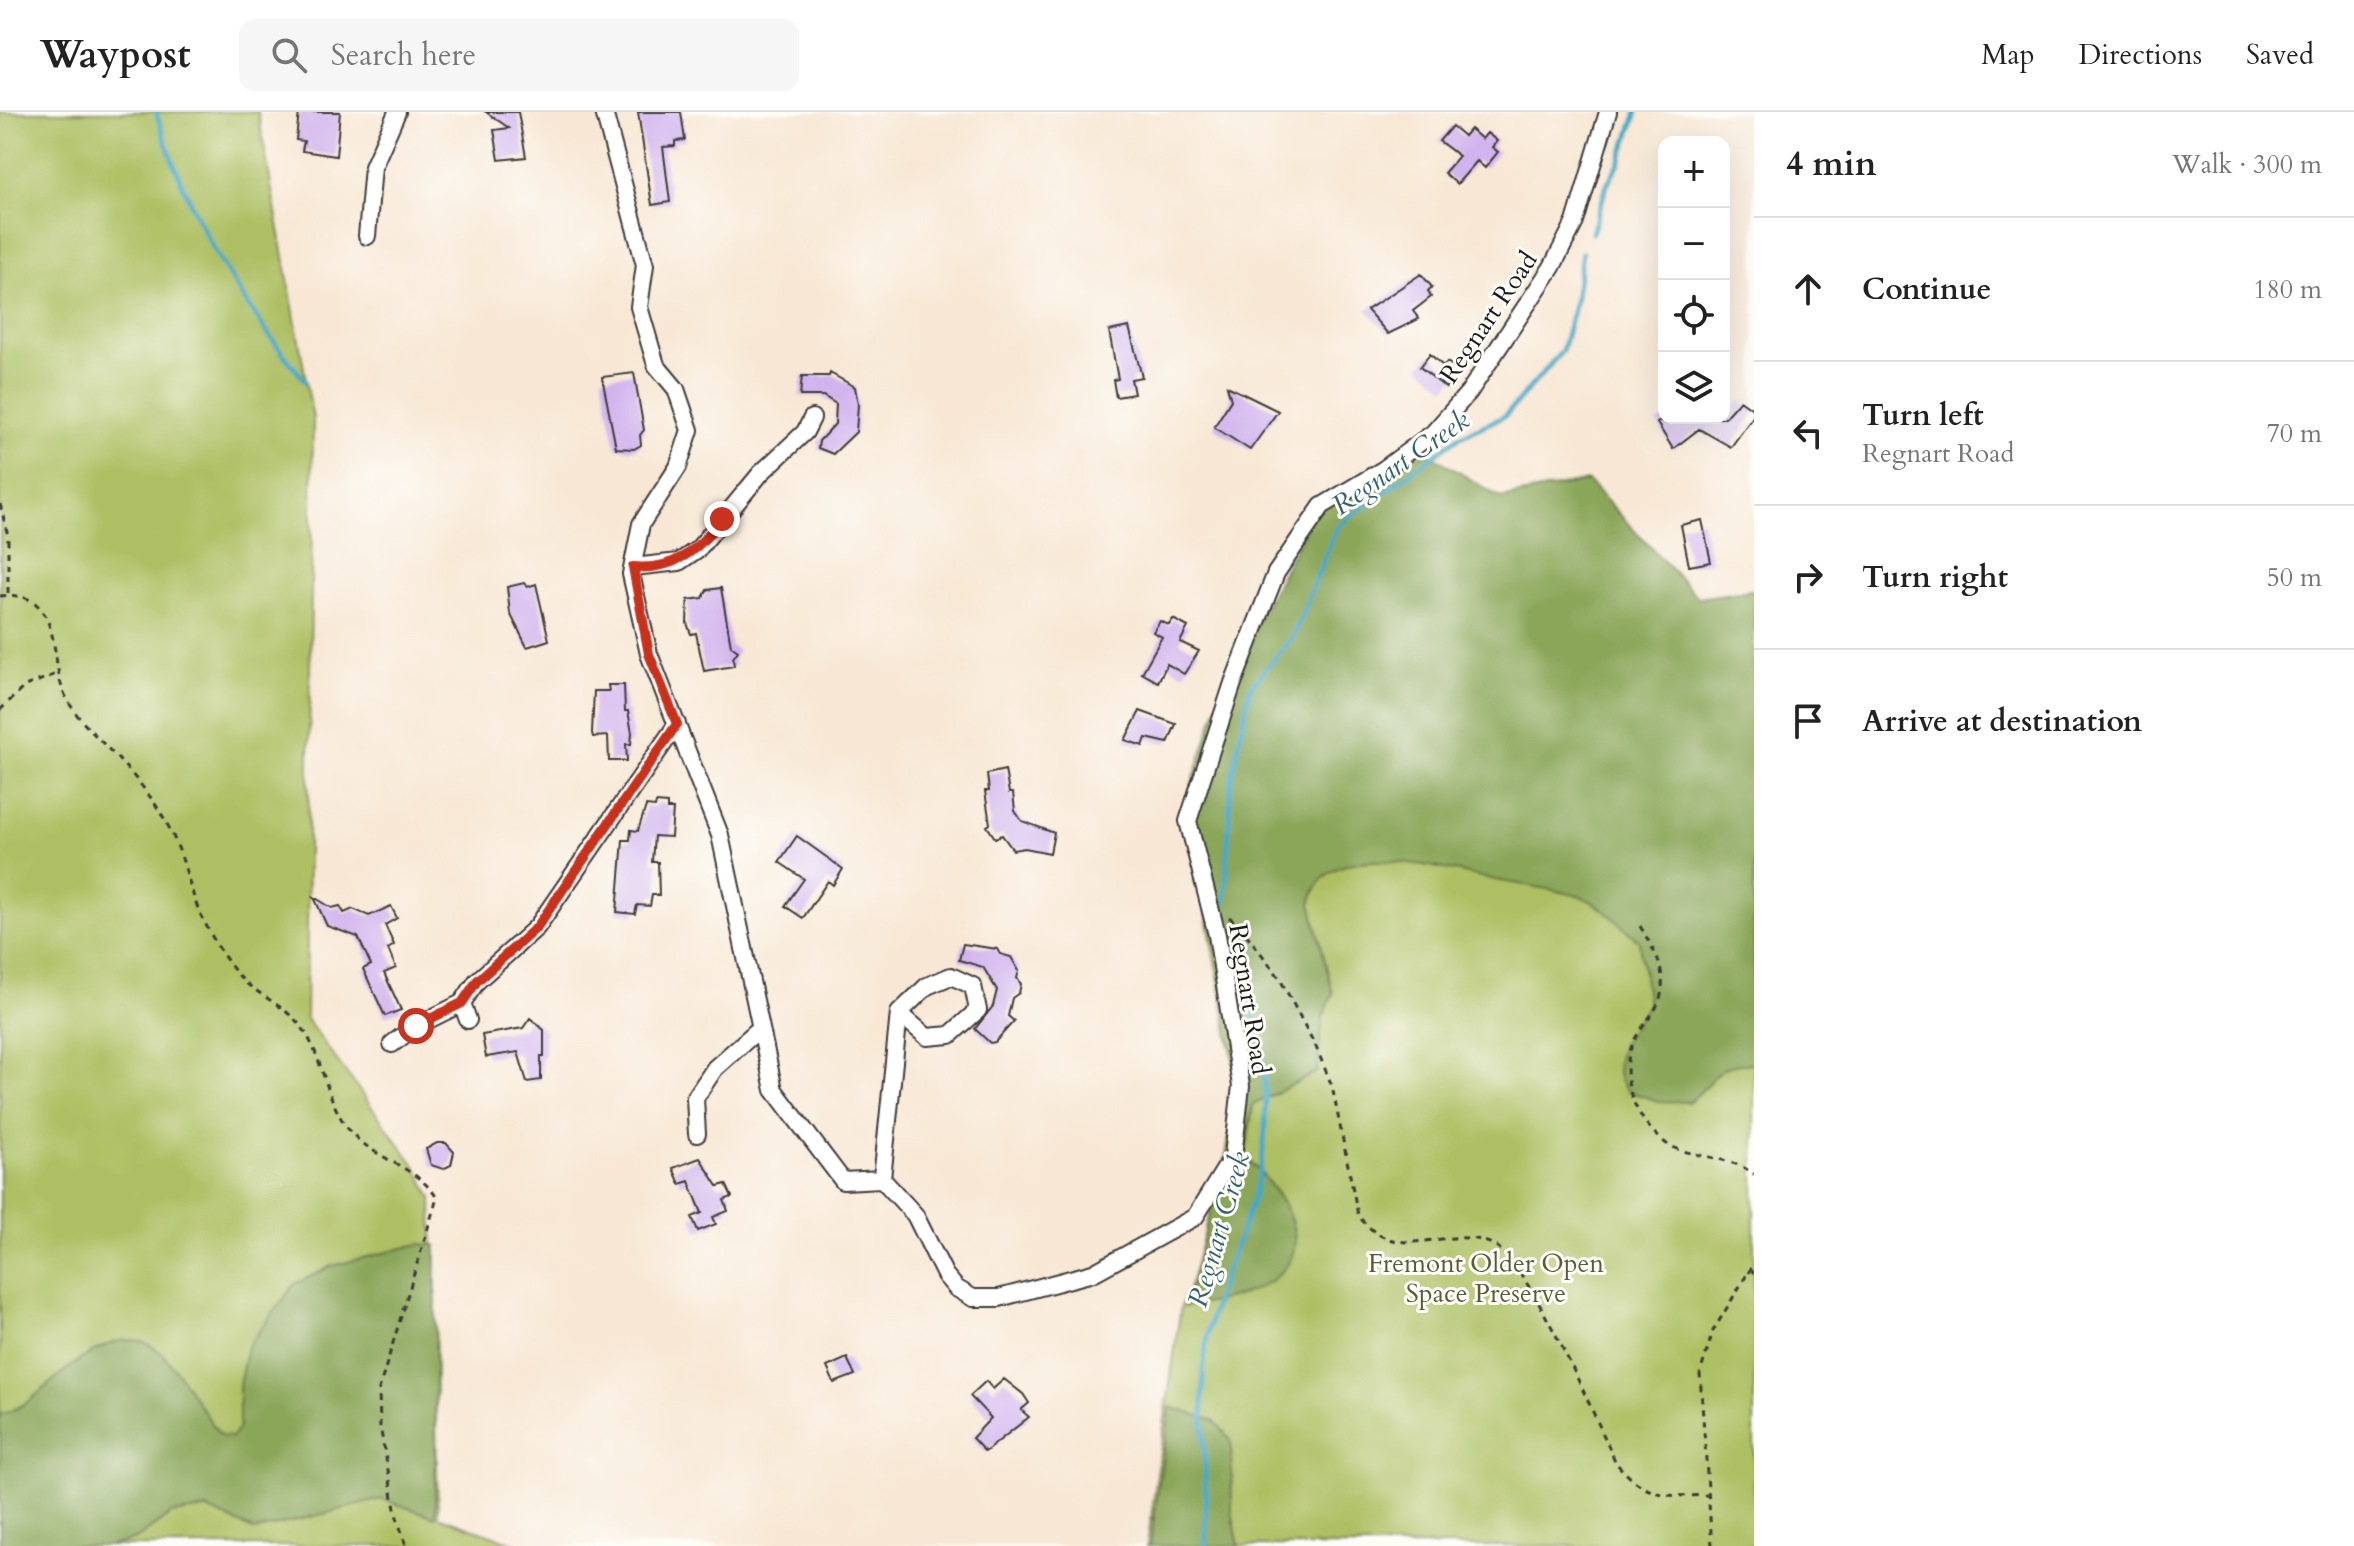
<!DOCTYPE html>
<meta charset="utf-8">
<style>
body{margin:0;font-family:Cardo,serif;background:#f6f6f6;color:#222}
.controls{position:absolute;right:24px;top:24px;display:grid;overflow:hidden;border-radius:16px;box-shadow:0 8px 32px #0002}
.controls button{width:72px;height:72px;display:grid;place-items:center;padding:0;border:0;border-bottom:2px solid #e0e0e0;background:#fff;color:#222;font:40px sans-serif}
.stop{position:absolute;width:24px;height:24px;margin:-18px;border:6px solid #c8321e;border-radius:50%;background:#fff}
.stop.end{background:#c8321e;border-color:#fff;box-shadow:0 2px 8px #0008}
.list{margin:0;padding:0;list-style:none}
h2{display:flex;justify-content:space-between;align-items:center;height:104px;margin:0;padding:0 32px;font-size:34px}
h2 small{font-size:26px;font-weight:400;color:#767676}
.list li{display:grid;grid-template-columns:52px 1fr auto;gap:24px;align-items:center;box-sizing:border-box;height:144px;padding:0 32px;border-top:2px solid #e0e0e0}
.list b{display:block;font-size:30px;white-space:nowrap}
.list p{margin:0;font-size:26px;white-space:nowrap;color:#767676}
.list em{font-size:26px;font-style:normal;color:#767676}
.icon{flex:none;width:44px;height:44px;fill:none;stroke:currentColor;stroke-width:2;stroke-linecap:round;stroke-linejoin:round}
.map{position:relative;flex:none;width:1754px;height:1434px;overflow:hidden}
header{display:flex;align-items:center;gap:48px;box-sizing:border-box;height:112px;padding:0 40px;background:#fff;border-bottom:2px solid #e0e0e0}
header strong{font-size:38px}
nav{display:flex;gap:44px;margin-inline-start:auto;font-size:28px}
.search{width:560px;height:72px;background:#f6f6f6;display:flex;align-items:center;gap:20px;box-sizing:border-box;padding:0 28px;border-radius:16px;color:#767676;font-size:30px}
main{display:flex}
aside{flex:1;background:#fff}
.map>svg:first-child{display:block}
.green{fill:#aebf63;stroke:#656e40;stroke-width:2}
.forest{fill:#8aa659;stroke:#53613a;stroke-width:2}
.lines{fill:none;stroke-linecap:round;stroke-linejoin:round}
.stream{stroke:#45a8c5;stroke-width:5}
.building{fill:#d1b4ee}
.minor-casing{stroke:#3d3a38;stroke-width:20}
.path{stroke:#3d3a38;stroke-width:3;stroke-dasharray:6 6;stroke-linecap:butt}
.minor{stroke:#fff;stroke-width:16}
.route{stroke:#c8321e;stroke-width:10}
.labels{text-anchor:middle;stroke-width:6;stroke-linejoin:round;paint-order:stroke}
.street-label{font-size:26px;fill:#1c1c1c;stroke:#fdfcf7}
.park-label{font-size:26px;fill:#565d38;stroke:#fdfcf7}
.water-label{font-size:28px;font-style:italic;fill:#306270;stroke:#fdfcf7}
</style>
<header>
<strong>Waypost</strong>
<div class="search"><svg class="icon" aria-label="search" viewBox="0 0 24 24"><circle cx="10" cy="10" r="6"/><path d="M15 15l6 6"/></svg>Search here</div>
<nav><a>Map</a><a>Directions</a><a>Saved</a></nav>
</header>
<main>
<div class="map">
<svg width="1754" height="1434" viewBox="0 0 1754 1434">
<rect width="100%" height="100%" fill="#fdfcf7"/>
<filter id="ink" filterUnits="userSpaceOnUse"><feTurbulence type="fractalNoise" baseFrequency=".0125" numOctaves="2"/><feDisplacementMap in="SourceGraphic" scale="16" xChannelSelector="R" yChannelSelector="G"/><feConvolveMatrix kernelMatrix="1 2 1 2 8 2 1 2 1" color-interpolation-filters="sRGB"/></filter>
<filter id="wash" filterUnits="userSpaceOnUse"><feTurbulence type="fractalNoise" baseFrequency=".006" numOctaves="4" result="noise"/><feDisplacementMap in="SourceGraphic" scale="32" xChannelSelector="R" yChannelSelector="G"/><feGaussianBlur stdDeviation="1.8" result="paint"/><feColorMatrix in="noise" values="0 0 0 0 0 0 0 0 0 0 0 0 0 0 0 0 0 1.4 0 .05"/><feComposite in="paint" operator="in"/></filter>
<g filter="url(#wash)">
<rect width="100%" height="100%" fill="#f8e7d4"/>
<!-- green -->
<path class="green" d="M0,0H258L313,307L306,907L415,1053L432,1086L438,1404L522,1434H0Z
M1428,341L1500,386L1588,369L1698,486L1754,478V1434H1147L1181,1193L1245,1048L1253,993Z"/>
<!-- forest -->
<path class="forest" d="M1428,341L1501,386L1588,369L1698,486L1754,478V952C1714,949 1717,968 1689,990L1658,989L1628,979C1601,953 1632,915 1648,893L1639,829C1623,816 1601,791 1581,785C1553,776 1520,773 1491,767C1446,759 1322,719 1311,792L1333,882L1323,905L1317,960L1253,993L1244,1043C1334,1133 1298,1180 1184,1195L1226,1044L1238,974L1186,690L1225,572L1319,390L1385,351Z
M419,1132L436,1133L435,1405L382,1387L255,1419L207,1397L171,1402L136,1427L110,1434H0V1303C29,1294 38,1280 61,1262C158,1185 166,1253 221,1324L232,1325L239,1316V1273L247,1235L295,1172L332,1154Z
M1170,1295L1214,1308L1231,1328L1232,1400L1239,1434H1150Z"/>
<g class="lines">
<!-- stream -->
<path class="stream" d="M156,0C187,102 237,187 305,269
M1592,121L1607,73L1620,49L1637,0
M1225,791L1231,671L1250,576L1293,525L1337,415L1459,325L1505,304L1562,239L1575,190L1582,141
M1205,1434C1210,1368 1197,1299 1206,1233C1213,1180 1239,1134 1254,1083C1281,991 1256,904 1230,815"/>
</g>
<g id="blocks">
<!-- building -->
<path class="building" d="M299,0H340L336,44L302,39L304,29L296,28Z
M486,0H518L526,45L499,48L494,18L509,16Z
M638,0H681L685,28L675,29V34L663,35L670,90L652,93Z
M1452,14L1464,24L1470,17L1482,27L1487,21L1497,29L1492,35L1498,40L1485,56L1477,49L1457,72L1444,61L1459,44L1439,29Z
M1421,162L1432,175L1428,179L1431,185L1413,199L1419,207L1388,222L1367,198Z
M1129,215L1142,265L1131,267L1134,282L1116,285L1113,268L1118,267L1109,219Z
M1430,242L1443,254L1447,250L1460,259L1446,276L1420,255Z
M634,261L644,318L640,323L641,333L634,337L616,336L602,265Z
M830,261L855,275L858,292L856,320L833,342L818,336L819,329L835,312L836,292L823,284H800L802,264H829Z
M1227,274L1278,299L1250,338L1214,315L1231,288Z
M1740,288L1754,298V303L1731,335L1699,317L1673,337L1657,311L1665,306H1724Z
M1702,408L1711,450L1689,454L1681,413Z
M524,471L527,475L536,472L549,528L527,535L510,501L507,475Z
M721,476L731,534L738,539L733,546L734,554L704,559L696,521L691,522L687,511L688,488L703,486L707,478Z
M1173,507L1188,515L1180,530L1199,539L1184,562L1167,552L1158,570L1142,561L1162,525L1153,520L1160,509L1169,513Z
M608,573H624L625,599H628L632,621L631,632H626L627,649H609L608,624L593,625L592,621L594,579H609Z
M1140,599L1176,612L1168,631L1146,626L1143,634L1125,628Z
M1005,658L1009,681H1013L1015,699L1022,709L1054,721L1050,741L1025,736L1013,738L1002,723L995,726L987,714L990,712L985,679H989L987,662Z
M656,691L667,692V697H673L671,725L654,724L652,750H658L659,783H652L650,794L637,793L635,802L617,800L623,728H630L631,718L638,719L646,694L655,695Z
M797,724L843,757L833,773L828,769L803,806L785,794L804,767L779,750Z
M314,785L332,796L340,794L344,801L353,797L369,804L391,794L397,806L385,813L394,833L388,837L396,856L384,861L401,898L385,904L363,857L371,853L358,825L327,814Z
M963,832L997,837L1000,842L1011,845L1019,859L1017,866L1021,872L1019,881L1012,886L1008,904L1014,909L995,930L990,931L975,917L993,894L997,878L983,855L959,848Z
M530,906L544,918V944H541V968L527,970L518,940L486,945L482,923L523,916Z
M437,1031H446L454,1040L451,1053L443,1057L431,1053L426,1037Z
M700,1046L718,1074L726,1072L732,1085L724,1088L728,1099L713,1105L716,1112L698,1119L692,1105L702,1101L689,1069L680,1072L673,1056Z
M847,1246L855,1263L834,1271L827,1255Z
M1004,1267L1023,1282L1029,1291L1021,1298L1029,1305L985,1340L972,1326L991,1306L970,1284L986,1269L993,1277Z"/>
</g>
</g>
<g filter="url(#ink)">
<use href="#blocks" fill-opacity="0" stroke="#3d3a38" stroke-width="2"/>
<g class="lines">
<defs>
<path id="minor" d="M604,0L645,153L639,195L656,253L676,277L690,318L678,355L641,412L631,462L649,542L720,723L774,978L843,1069L882,1067L915,1103L945,1163L956,1176L973,1186H999L1093,1161L1195,1105L1233,1044L1241,974L1217,823L1188,709L1233,571L1276,461L1322,394L1384,357L1433,321L1469,280L1552,155L1575,110L1608,0
M367,124L373,55L397,0
M633,455L679,450L698,437L761,361L805,320L812,306
M468,908L462,891L477,869L537,815L677,612
M392,932L416,914L462,891
M697,1022L695,986L715,956L759,917
M882,1067L899,901L927,874L951,864L973,874L978,898L950,923L927,925L899,901"/>
</defs>
<!-- minor casing -->
<use href="#minor" class="minor-casing"/>
<!-- path -->
<path class="path" d="M0,392L8,424V483
M0,484C54,477 52,528 59,564C63,586 77,605 93,621C126,655 158,686 176,731C188,758 191,786 205,811C216,833 232,860 251,875C270,889 289,898 303,917C322,944 325,982 344,1011C367,1047 415,1051 437,1086L379,1277L380,1314L396,1402L406,1434
M0,598L25,574L59,561
M1229,805L1240,814L1279,865L1316,935L1332,974L1358,1103C1398,1157 1445,1109 1494,1133C1529,1151 1597,1309 1616,1351C1647,1386 1664,1385 1708,1383
M1640,814C1652,835 1664,852 1662,877C1660,897 1645,909 1636,925C1616,961 1632,1003 1663,1029C1682,1046 1726,1041 1754,1062
M1748,1161L1754,1152
M1712,1434L1700,1262L1713,1219L1746,1164L1754,1159"/>
<!-- minor -->
<use href="#minor" class="minor"/>
</g>
</g>
<g class="lines" filter="url(#ink)">
<!-- route -->
<path class="route" d="M416,914L462,891L477,869L537,815L677,612L649,542L633,455C675,459 697,438 722,407"/>
</g>
<g class="labels">
<!-- street labels -->
<g class="street-label">
<text transform="translate(1488 205) rotate(-56)" y="9">Regnart Road</text>
<text transform="translate(1250 887) rotate(81)" y="9">Regnart Road</text>
</g>
<!-- park labels -->
<g class="park-label">
<text x="1486" y="1160">Fremont Older Open<tspan x="1486" dy="30">Space Preserve</tspan></text>
</g>
<!-- water labels -->
<g class="water-label">
<text transform="translate(1400 350) rotate(-35)" y="10">Regnart Creek</text>
<text transform="translate(1218 1117) rotate(-74)" y="10">Regnart Creek</text>
</g>
</g>
</svg>
<div class="controls">
<button>+</button>
<button>−</button>
<button><svg class="icon" aria-label="locate" viewBox="0 0 24 24"><circle cx="12" cy="12" r="6"/><path d="M12 2v4M12 18v4M2 12h4M18 12h4"/></svg></button>
<button><svg class="icon" aria-label="layers" viewBox="0 0 24 24"><path d="M12 4l9 5-9 5-9-5zM3 14l9 5 9-5"/></svg></button>
</div>
<div class="stop" style="left:416px;top:914px"></div>
<div class="stop end" style="left:722px;top:407px"></div>
</div>
<aside>
<h2>4 min<small>Walk · 300 m</small></h2>
<ul class="list">
<li><svg class="icon" aria-label="ahead" viewBox="0 0 24 24"><path d="M12 20V5M6 11l6-6 6 6"/></svg><div><b>Continue</b></div><em>180 m</em></li>
<li><svg class="icon" aria-label="left" viewBox="0 0 24 24"><path d="M17 20v-9H6M10 6l-5 5 5 5"/></svg><div><b>Turn left</b><p>Regnart Road</p></div><em>70 m</em></li>
<li><svg class="icon" aria-label="right" viewBox="0 0 24 24"><path d="M7 20v-9h11M14 6l5 5-5 5"/></svg><div><b>Turn right</b></div><em>50 m</em></li>
<li><svg class="icon" aria-label="arrive" viewBox="0 0 24 24"><path d="M6 21V4h12l-3 4 3 4H6"/></svg><div><b>Arrive at destination</b></div></li>
</ul>
</aside>
</main>
